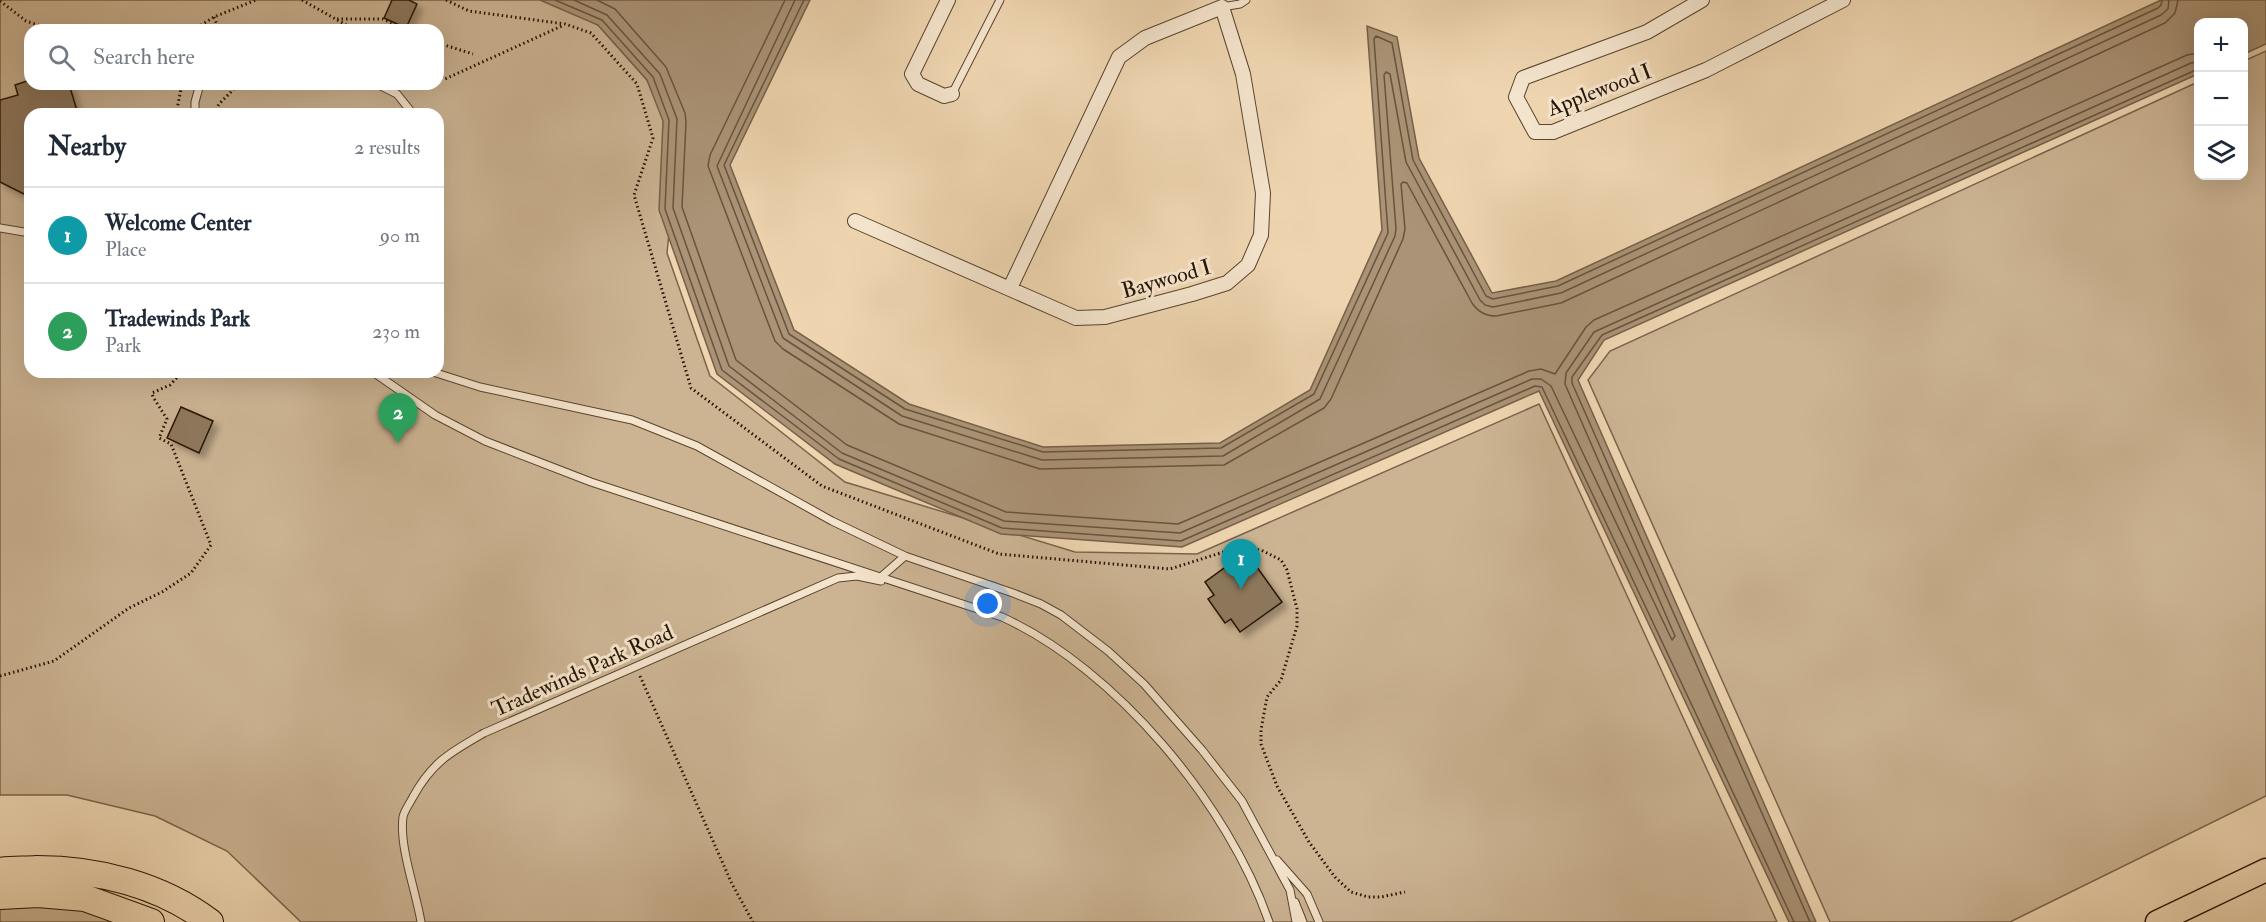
<!DOCTYPE html>
<meta charset="utf-8">
<style>
body{margin:0;font-family:"IM FELL Double Pica",serif;background:#f2f2f3;color:#1f2937}
.controls{position:absolute;right:18px;top:18px;display:grid;overflow:hidden;border-radius:12px;box-shadow:0 6px 24px #0002}
.controls button{width:54px;height:54px;display:grid;place-items:center;padding:0;border:0;border-bottom:2px solid #e0e1e3;background:#fff;color:#1f2937;font:30px sans-serif}
.you{position:absolute;left:988px;top:604px;width:21px;height:21px;margin:-15px;border:4px solid #fff;border-radius:50%;background:#1a73e8;box-shadow:0 0 0 9px #1a73e833}
.badge{display:grid;place-items:center;width:39px;height:39px;border-radius:50%;background:#b45309;color:#fff;font-size:20px;font-weight:700}
.pin{position:absolute;translate:-50% -50px;filter:drop-shadow(0 2px 3px #0008)}
.pin::after{content:'';position:absolute;top:32px;width:21px;height:18px;background:inherit;clip-path:polygon(0 0,100% 0,50% 100%)}
.list{margin:0;padding:0;list-style:none}
h2{display:flex;justify-content:space-between;align-items:center;height:78px;margin:0;padding:0 24px;font-size:26px}
h2 small{font-size:20px;font-weight:400;color:#747a83}
.list li{display:grid;grid-template-columns:39px 1fr auto;gap:18px;align-items:center;box-sizing:border-box;height:96px;padding:0 24px;border-top:2px solid #e0e1e3}
.list b{display:block;font-size:22px;white-space:nowrap}
.list p{margin:0;font-size:20px;white-space:nowrap;color:#747a83}
.list em{font-size:20px;font-style:normal;color:#747a83}
.icon{flex:none;width:33px;height:33px;fill:none;stroke:currentColor;stroke-width:2;stroke-linecap:round;stroke-linejoin:round}
.map{position:relative;flex:none;width:2266px;height:922px;overflow:hidden}
.search{position:absolute;background:#fff;box-shadow:0 6px 24px #0002;left:24px;top:24px;width:420px;height:66px;display:flex;align-items:center;gap:15px;box-sizing:border-box;padding:0 21px;border-radius:18px;color:#747a83;font-size:22px}
.panel{position:absolute;background:#fff;box-shadow:0 6px 24px #0002;left:24px;top:108px;width:420px;height:270px;border-radius:18px}
.map>svg:first-child{display:block}
.green{fill:#ccb493;stroke:#79644c;stroke-width:1.5;fill-rule:evenodd}
.water{fill:#aa9376;stroke:#756048;stroke-width:1.5}
.lines{fill:none;stroke-linecap:round;stroke-linejoin:round}
.shore{stroke:#68543d;stroke-width:1.5}
.building{fill:#8e785d;stroke:#261404;stroke-width:1.5;filter:url(#shadow)}
.lane-casing{stroke:#58442f;stroke-width:9}
.street-casing{stroke:#58442f;stroke-width:16}
.primary-casing{stroke:#261404;stroke-width:25}
.highway-casing{stroke:#261404;stroke-width:28}
.path{stroke:#261404;stroke-width:3;stroke-dasharray:1.5 3;stroke-linecap:butt}
.lane{stroke:#f4e4cc;stroke-width:7}
.street{stroke:#f4e4cc;stroke-width:14}
.primary{stroke:#eed5b0;stroke-width:22}
.highway{stroke:#eed5b0;stroke-width:26}
.labels{text-anchor:middle;stroke-width:6;stroke-linejoin:round;paint-order:stroke}
.street-label{font-size:22px;fill:#261404;stroke:#f4e4cc}
</style>
<div class="map">
<svg width="2266" height="922" viewBox="0 0 2266 922">
<defs>
<filter id="shadow"><feDropShadow dx="5.5" dy="5.5" stdDeviation="3" flood-color="#0004"/></filter>
</defs>
<rect width="100%" height="100%" fill="#eed5b0"/>
<filter id="stains"><feTurbulence type="fractalNoise" baseFrequency=".00333" numOctaves="4"/><feColorMatrix values="0 0 0 0 .2 0 0 0 0 .09 0 0 0 0 .02 0 0 0 .5 -.17"/></filter>
<radialGradient id="worn" r=".72"><stop offset=".6" stop-color="#630" stop-opacity="0"/><stop offset="1" stop-color="#630" stop-opacity=".3"/></radialGradient>
<!-- green -->
<path class="green" d="M0,0H554L598,25L647,80L668,112L675,174L667,253L710,376L845,482L1075,552L1197,554L1539,404L1777,922H301L227,851L155,816L67,795H0ZM30,30H438V84H30ZM30,114H438V372H30Z
M2266,51V796L2010,922H1830L1588,380L1610,351L2198,82V176H2244V61Z
M65,905L141,922H0V909Z"/>
<!-- water -->
<path class="water" d="M540,0H810L730,165L794,330L909,404L1043,447L1220,443L1310,390L1382,230L1367,26L1397,37L1419,158L1492,293L1556,281L2161,0H2266V44L2244,54V22H2198V74L1604,340L1578,380L1816,922H1789L1539,391L1182,547L1001,534L835,464L717,374L659,210L663,121L647,80L598,25Z"/>
<g class="lines">
<!-- shore -->
<path class="shore" d="M555,0L602,20L653,77L669,120L665,209L722,370L839,459L1002,528L1181,541L1535,386L1542,387L1794,922
M574,0L607,15L660,74L677,119L673,208L729,366L842,453L1004,521L1180,533L1532,379H1541L1551,386L1672,640L1675,636L1565,384L1566,373L1594,332L2191,63L2198,62
M597,0L615,9L666,67L685,113L686,122L682,207L736,360L847,445L1006,512L1178,524L1529,371L1541,369L1555,374L1586,327L1594,320L2187,55L2198,53
M785,0L710,155L708,166L775,341L783,349L899,424L1040,469L1224,465L1324,408L1331,399L1403,239L1405,229L1401,184L1403,182L1407,183L1472,303C1478,312 1485,316 1496,316L1561,303L2165,23L2175,13L2178,0
M795,0L717,166L783,338L902,416L1042,460L1223,456L1320,399L1395,236L1396,229L1384,75L1386,72L1390,74L1406,162L1480,300L1485,305L1493,307L1561,293L2161,15L2168,9L2169,0
M804,0L724,165L789,334L905,409L1043,452L1221,448L1314,394L1388,233L1374,39L1376,36L1392,43L1413,160L1486,296L1493,299L1558,286L2158,8L2161,5L2162,0
M1810,922L1572,383V377L1602,335L2198,69"/>
</g>
<!-- building -->
<path class="building" d="M392,0H409L417,4L406,28L384,18Z
M30,80V84H69L78,114H30V197L0,182V100L18,95L15,85Z
M181,407L213,421L199,453L167,438Z
M1246,552L1282,602L1240,632L1231,619L1225,623L1208,599L1214,595L1205,582Z"/>
<g class="lines">
<defs>
<path id="lane" d="M1222,7L1240,4L1246,0
M377,84L397,94L413,114
M952,94L1000,0
M195,114V102L200,84
M0,228L30,233
M373,372L435,415L485,441L591,482L1002,617C1116,669 1228,804 1269,922
M433,372L480,387L632,420L697,446L832,521L905,556L1013,593L1041,604L1061,615L1108,651L1144,684L1202,750L1242,801L1290,890L1296,922
M881,577L905,556
M1277,860L1307,894L1319,922
M1295,902L1303,922
M421,922C416,891 399,847 403,817C404,811 410,803 413,797C432,762 451,752 484,733L838,578L857,576L881,581"/>
<path id="street" d="M948,0L912,74L918,84L944,96L952,94
M1702,0L1647,32L1523,78L1516,97L1535,132H1553L1706,70L1843,0
M855,221L1076,318L1105,317L1192,294L1227,283L1248,265L1261,235L1263,193L1243,74L1222,7L1145,38L1119,57L1010,288"/>
<path id="primary" d="M2157,922L2266,870"/>
<path id="highway" d="M0,871C12,869 25,870 37,869C98,869 161,885 210,922
M0,896L38,894L85,898L151,922"/>
</defs>
<!-- lane casing -->
<use href="#lane" class="lane-casing"/>
<!-- street casing -->
<use href="#street" class="street-casing"/>
<!-- primary casing -->
<use href="#primary" class="primary-casing"/>
<!-- highway casing -->
<use href="#highway" class="highway-casing"/>
<!-- path -->
<path class="path" d="M302,0L355,30
M446,0L469,11L565,24L591,33L637,84L653,138L634,195L691,388L822,486L999,554L1170,569L1236,548L1261,550L1281,560L1287,570L1297,609V626L1281,680L1267,697L1261,730V744L1277,786L1309,842L1335,877L1351,892L1368,897H1381L1405,892
M0,1L26,21L44,27L76,30
M214,17L219,30
M337,19H383L408,30
M193,30L214,17L256,0
M438,43L473,54
M438,74L445,79L564,25
M176,114L182,84
M214,114L219,104L239,84
M169,372L177,377
M0,676L54,661L129,608L162,592L191,573L211,545L171,444L159,438L167,419L153,397L152,393L170,385L182,372
M640,676L732,884L753,922"/>
<!-- lane -->
<use href="#lane" class="lane"/>
<!-- street -->
<use href="#street" class="street"/>
<!-- primary -->
<use href="#primary" class="primary"/>
<!-- highway -->
<use href="#highway" class="highway"/>
</g>
<g class="labels">
<!-- street labels -->
<g class="street-label">
<text transform="translate(1599 89) rotate(-21)" y="8">Applewood I</text>
<text transform="translate(1166 278) rotate(-16)" y="8">Baywood I</text>
<text transform="translate(582 670) rotate(-24)" y="8">Tradewinds Park Road</text>
</g>
</g>
<rect width="100%" height="100%" filter="url(#stains)"/>
<rect width="100%" height="100%" fill="url(#worn)"/>
</svg>
<div class="controls">
<button>+</button>
<button>−</button>
<button><svg class="icon" aria-label="layers" viewBox="0 0 24 24"><path d="M12 4l9 5-9 5-9-5zM3 14l9 5 9-5"/></svg></button>
</div>
<div class="you"></div>
<div class="pin badge" style="left:1241px;top:589px;background:#0f9aa8">1</div>
<div class="pin badge" style="left:398px;top:443px;background:#2e9e5b">2</div>
<div class="search"><svg class="icon" aria-label="search" viewBox="0 0 24 24"><circle cx="10" cy="10" r="6"/><path d="M15 15l6 6"/></svg>Search here</div>
<section class="panel">
<h2>Nearby<small>2 results</small></h2>
<ul class="list">
<li><span class="badge" style="background:#0f9aa8">1</span><div><b>Welcome Center</b><p>Place</p></div><em>90 m</em></li>
<li><span class="badge" style="background:#2e9e5b">2</span><div><b>Tradewinds Park</b><p>Park</p></div><em>230 m</em></li>
</ul>
</section>
</div>
